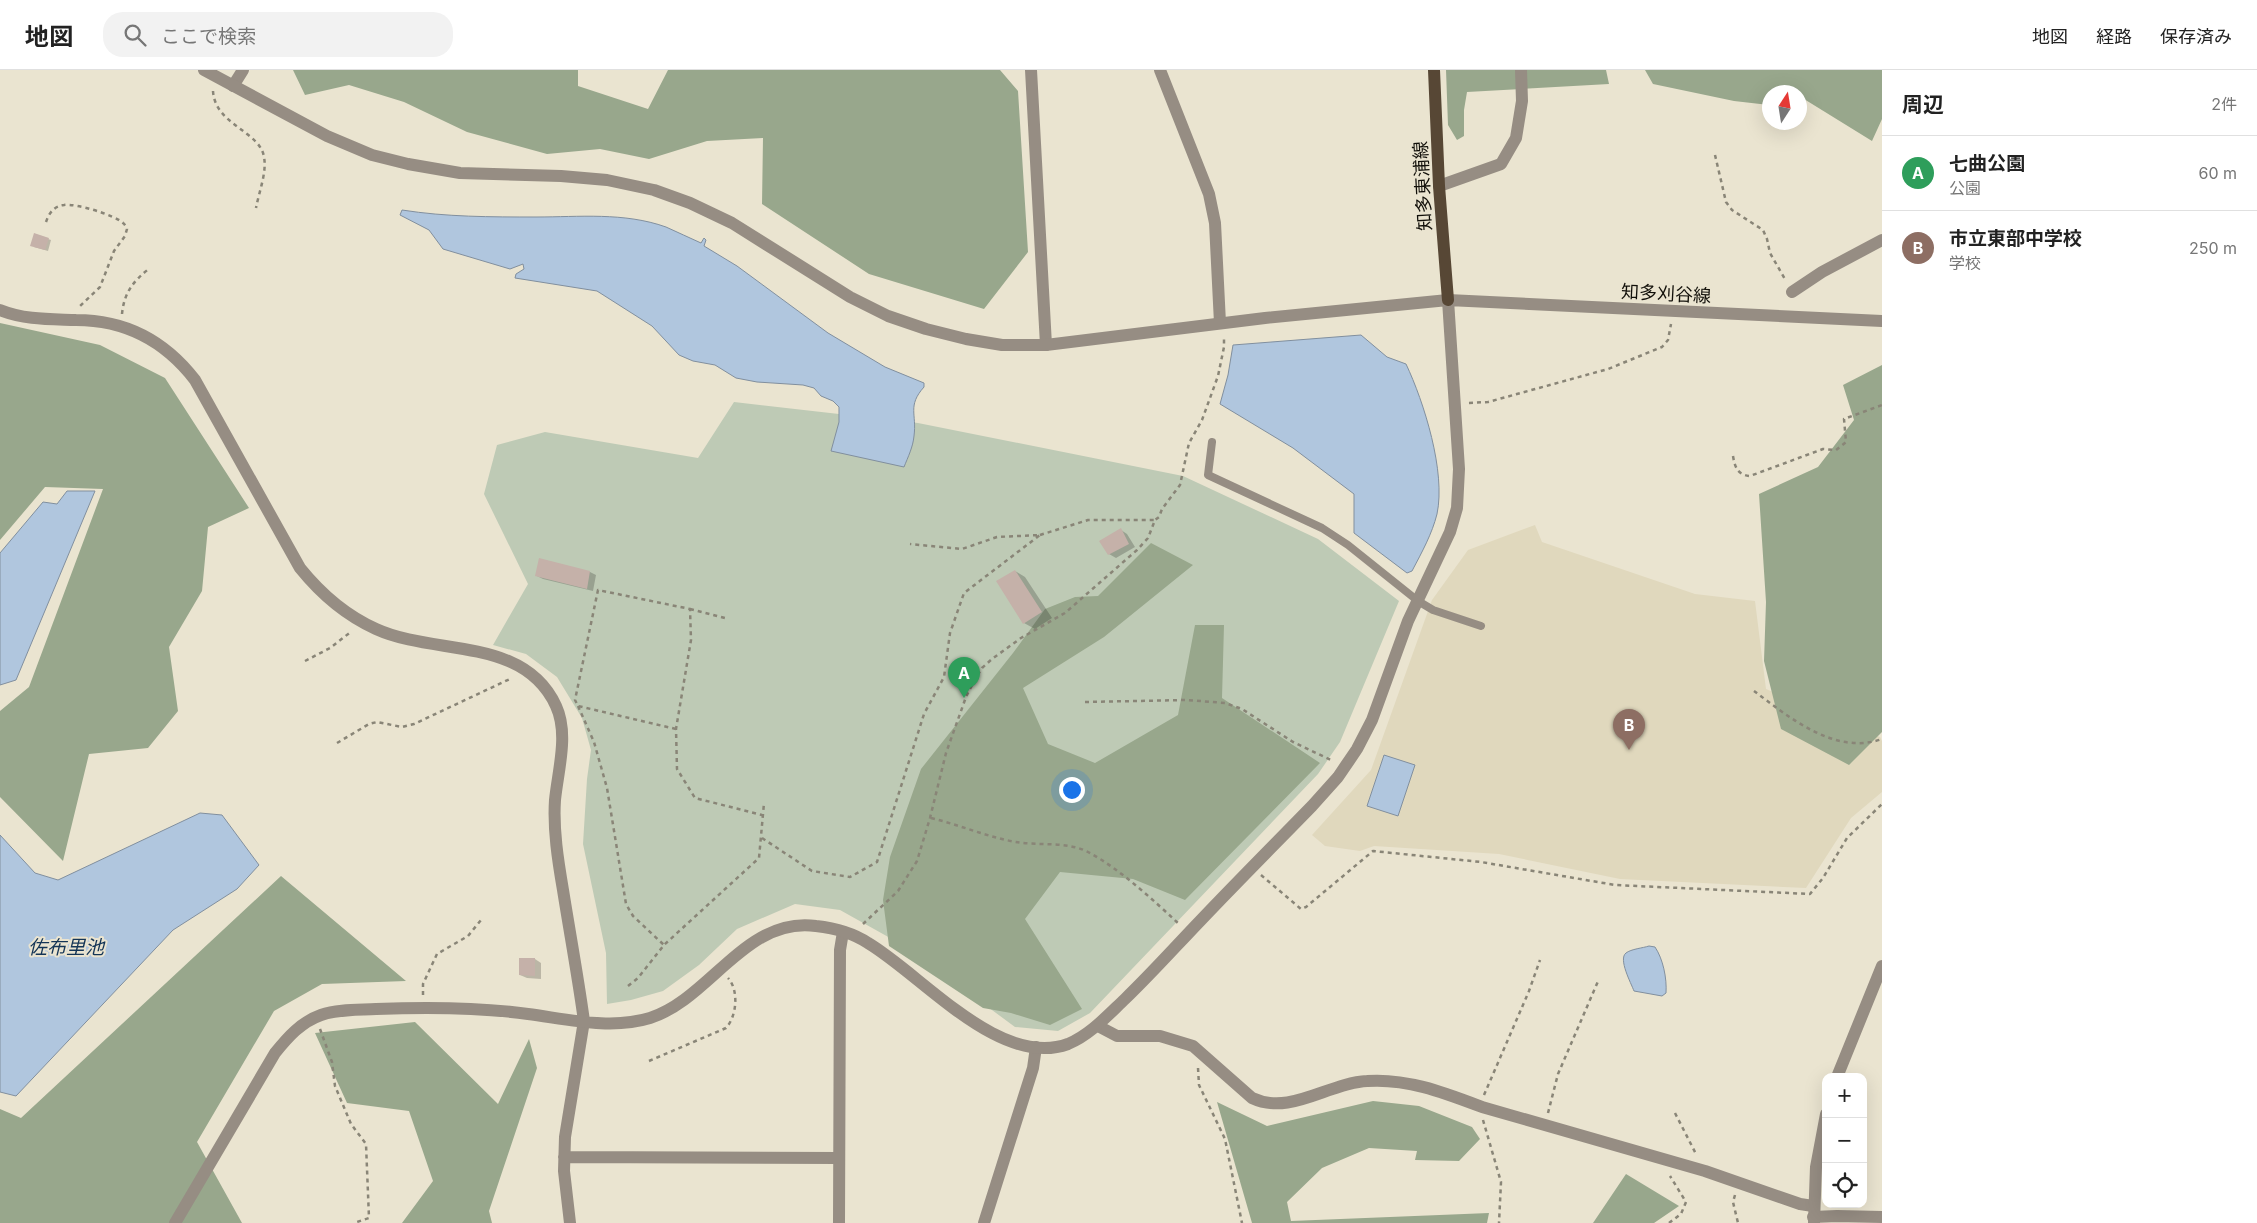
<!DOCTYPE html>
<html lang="ja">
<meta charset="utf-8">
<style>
body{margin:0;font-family:Inter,"Noto Sans JP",sans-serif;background:#f2f2f2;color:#222}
.controls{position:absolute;right:15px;bottom:15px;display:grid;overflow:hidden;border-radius:10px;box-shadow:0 5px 20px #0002}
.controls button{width:45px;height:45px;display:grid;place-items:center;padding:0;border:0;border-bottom:1px solid #e0e0e0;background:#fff;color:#222;font:25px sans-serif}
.compass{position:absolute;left:1762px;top:15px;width:45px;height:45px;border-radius:50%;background:#fff;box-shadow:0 5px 20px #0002;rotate:12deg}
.you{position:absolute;left:1071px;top:719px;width:18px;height:18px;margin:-12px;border:4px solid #fff;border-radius:50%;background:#1a73e8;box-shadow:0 0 0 8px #1a73e833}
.badge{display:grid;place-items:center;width:32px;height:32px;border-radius:50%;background:#1a73e8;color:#fff;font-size:16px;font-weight:700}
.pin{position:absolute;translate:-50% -41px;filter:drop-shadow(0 1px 2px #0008)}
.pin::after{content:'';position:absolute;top:26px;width:18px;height:15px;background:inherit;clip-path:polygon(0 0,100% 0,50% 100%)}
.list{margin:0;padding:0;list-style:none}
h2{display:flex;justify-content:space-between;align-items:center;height:65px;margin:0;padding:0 20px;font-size:21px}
h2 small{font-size:16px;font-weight:400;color:#767676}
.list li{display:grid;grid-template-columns:32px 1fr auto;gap:15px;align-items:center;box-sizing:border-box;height:75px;padding:0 20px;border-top:1px solid #e0e0e0}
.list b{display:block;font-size:19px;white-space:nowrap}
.list p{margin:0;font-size:16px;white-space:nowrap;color:#767676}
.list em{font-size:16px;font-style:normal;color:#767676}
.icon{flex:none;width:28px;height:28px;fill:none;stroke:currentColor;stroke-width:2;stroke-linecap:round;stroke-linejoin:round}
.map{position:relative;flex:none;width:1882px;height:1153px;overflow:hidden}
header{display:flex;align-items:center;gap:30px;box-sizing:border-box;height:70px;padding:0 25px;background:#fff;border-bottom:1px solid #e0e0e0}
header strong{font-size:24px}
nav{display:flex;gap:28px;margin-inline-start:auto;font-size:18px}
.search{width:350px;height:45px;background:#f2f2f2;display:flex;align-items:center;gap:12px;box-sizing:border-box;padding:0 18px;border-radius:20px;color:#767676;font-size:19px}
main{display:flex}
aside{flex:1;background:#fff}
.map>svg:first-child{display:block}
.built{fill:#e0d8bd}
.green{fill:#becab5}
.forest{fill:#98a78c}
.water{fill:#b0c6de;stroke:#818f9e}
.shadow{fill:#0003}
.building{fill:#c5b1a9}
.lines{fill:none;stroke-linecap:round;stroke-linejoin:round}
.path{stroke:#898577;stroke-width:2.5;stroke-dasharray:4 4;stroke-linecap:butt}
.service{stroke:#968d83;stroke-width:8}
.minor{stroke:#968d83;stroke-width:12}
.tertiary{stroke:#968d83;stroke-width:12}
.primary{stroke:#574735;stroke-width:12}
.labels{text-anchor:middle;stroke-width:4;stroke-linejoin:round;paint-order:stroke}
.street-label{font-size:18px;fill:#12100a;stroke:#eae4d0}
.water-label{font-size:19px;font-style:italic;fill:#143556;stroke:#eae4d0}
</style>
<header>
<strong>地図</strong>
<div class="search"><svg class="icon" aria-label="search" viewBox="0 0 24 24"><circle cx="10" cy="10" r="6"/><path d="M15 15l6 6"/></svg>ここで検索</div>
<nav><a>地図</a><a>経路</a><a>保存済み</a></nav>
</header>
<main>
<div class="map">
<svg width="1882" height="1153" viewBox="0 0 1882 1153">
<rect width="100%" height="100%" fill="#eae4d0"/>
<!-- built -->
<path class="built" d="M1535,455L1542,472L1695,524L1755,531L1766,619L1880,667L1882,671V722L1851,748L1806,818L1620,809L1499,784L1374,776L1360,781L1325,776L1312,765L1371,700L1432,530L1468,480Z"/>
<!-- green -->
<path class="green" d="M734,332L918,353L1183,406L1318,469L1399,531L1340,672L1318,704L1090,943L1058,961L1015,957L908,878L840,840L795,834L737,859L699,895L663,921L631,930L607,934L606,883L583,774L587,709L591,680L582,648L557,607L526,584L493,575L528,514L484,424L497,375L545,362L698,388Z"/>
<!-- forest -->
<path class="forest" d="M293,0H578V16L648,39L668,0H1000L1018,21L1028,182L984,239L869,204L762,134L763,68L707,71L649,89L600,79L547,84L467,62L404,32L349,15L305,25Z
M1446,0H1606L1609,14L1467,22L1464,40V66L1457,70L1448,55Z
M1645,0H1882V49L1872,71L1804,29L1800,30V22H1770L1769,35L1734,31L1653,14Z
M0,253L100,275L165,308L249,438L208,457L202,521L169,577L178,641L148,678L89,684L63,791L0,727V641L29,617L103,419L45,417L0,470Z
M1882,295V662L1849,695L1781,659L1764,591L1766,532L1759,424L1818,397L1854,350L1843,315Z
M1151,473L1193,495L1104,567L1023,618L1048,674L1095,693L1178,645L1195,555H1224L1222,628L1320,693L1185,830L1133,809L1060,802L1025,849L1082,939L1050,955L1011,943L983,938L889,876L883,830L890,787L921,699L1013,583L1045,539L1075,527L1098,526Z
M281,806L406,911L322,914L274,941L197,1072L242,1153H0V1039L21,1048Z
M415,952L498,1034L529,969L537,998L489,1141L492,1153H402L433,1111L409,1041L347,1033L315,963Z
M1373,1031L1419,1036L1472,1057L1480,1069L1459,1091L1415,1090L1417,1081L1369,1078L1322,1098L1287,1132L1291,1151L1489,1143L1487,1153H1252L1217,1032L1267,1056Z
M1626,1104L1679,1136L1654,1153H1593Z"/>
<!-- water -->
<path class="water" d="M402,140C446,147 491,147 536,147C579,147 624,142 666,157C678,162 689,168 701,173L704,168L706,170L704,176L737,196L828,263L885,297L924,313V317C907,336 917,344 914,366C913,377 908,387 904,397L831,381L839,352V337L833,331L821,326L814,318L803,315L757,312L736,308L715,295L693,291L679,285L652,256L597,221L515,208L516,204L524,199L523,194L510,199L443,179L429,160L400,145Z
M1361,265L1387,287L1406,294C1424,332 1446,402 1437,444C1432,464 1422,482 1412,501L1407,503L1354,463V424L1293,378L1220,334L1228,305L1233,275Z
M67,421H95L16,610L0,615V483L43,432L57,434Z
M1384,685L1415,695L1398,746L1367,736Z
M200,743L222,745L259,795L237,819L173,860L16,1026L0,1022V765L35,803L58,810Z
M1649,876L1655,877C1663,889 1667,908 1666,923L1662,926L1634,921C1631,913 1618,889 1626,883C1631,879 1643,878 1649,876Z"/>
<!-- shadow -->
<path class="shadow" d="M48,169L51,170L48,181L34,177Z
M1121,460L1127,464L1135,477L1116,488L1109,484Z
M540,490L590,502L596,505L593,521L543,509L537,506Z
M1015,501L1025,507L1052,548L1035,559L1024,553Z
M535,889L541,893V909L527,908L520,905Z"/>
<!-- building -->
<path class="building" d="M34,163L49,168L45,180L30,176Z
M1121,458L1129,474L1108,485L1099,471Z
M539,488L590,501L587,519L535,506Z
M1015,500L1042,542L1023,554L996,511Z
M519,888H535V906L519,905Z"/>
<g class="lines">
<!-- path -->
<path class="path" d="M213,21C215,55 260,61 264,87C267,102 259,122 256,138
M1715,85L1726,132L1732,140L1763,160L1767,169L1770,183L1786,211
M46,152C49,143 54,136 64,135C75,133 115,145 123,153C124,153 127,158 127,159L125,166L114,181L100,217L80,236
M122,244C124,223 133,211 150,198
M1469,333L1488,332L1608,299L1662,277L1668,270L1671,254
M1733,386C1735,398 1738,405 1750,406L1823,379L1836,380L1846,372L1844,349L1882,335
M1040,465L1088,450H1155
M690,539L725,548
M305,591L330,578L352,561
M1754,621C1789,647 1835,686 1882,669
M1085,632L1187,630L1225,633L1242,639L1293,672L1333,691
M578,636L594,672L607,718L626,834L633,846L664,875
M676,659L578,636L575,630L598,520L690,539L691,570L676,659L677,699L695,728L762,745
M337,673L369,654L377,652L402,657L414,654L512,608
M931,748C960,755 987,767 1016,772C1039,776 1067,771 1088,782C1120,799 1152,829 1179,854
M762,768L812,801L850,807L877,792L924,644L944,607L950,563L964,523L1040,465L997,467L962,479L910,474
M1261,805L1301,839L1306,837L1373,781L1481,792L1615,815L1810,824L1823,808L1847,768L1882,734
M863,854L898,821L917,791L930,748L946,683L966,627L975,609L982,598L992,589L1021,568L1065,543L1137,480L1148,468L1155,450L1159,447L1162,439L1180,415L1189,373L1202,350L1218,306L1224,277V267
M628,916L638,908L664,875L759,788L764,733
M423,925V914L437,884L468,866L481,850
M320,959L332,992L335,1016L351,1054L366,1074L369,1148L354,1153
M649,991L726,958C737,946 739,920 728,908
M1198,998L1199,1015L1225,1069L1242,1153
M1484,1025L1529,921L1540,890
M1548,1043L1558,1004L1599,909
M1675,1043L1696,1084
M1483,1050L1501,1112L1499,1153
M1735,1125L1733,1132L1738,1153
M1669,1153L1681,1144L1686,1132L1670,1106"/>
<!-- service -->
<path class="service" d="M1212,372L1208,405L1322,458L1348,475L1418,531L1433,540L1481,556"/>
<!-- minor -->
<path class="minor" d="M1031,0L1046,275
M1160,0L1209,124L1215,153L1220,253
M233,16L243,0
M1439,116L1501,94L1516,68L1522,31L1521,0
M1792,222L1822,202L1882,170
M1098,956L1117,966H1160L1193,976L1252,1028C1290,1046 1328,1013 1367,1011C1407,1008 1445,1023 1482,1037L1705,1101L1800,1134L1813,1136
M564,1087L839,1088
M1813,1147L1837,1146L1882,1147
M570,1153L564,1101L565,1067L584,951
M839,1153L840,880L843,862
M984,1153L1033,998L1036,977"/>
<!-- tertiary -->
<path class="tertiary" d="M204,0L327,66L372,85L408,94L460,103L561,106L607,110L654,120L690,133L732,153L850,227L888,246L926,259L966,269L1002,275H1046L1265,248L1448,230L1882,251
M0,240C25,250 50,249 76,250C125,250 165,271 195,310L300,498C321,524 345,545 376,559C435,586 524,566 556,636C569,664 558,700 555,730C553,759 558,791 563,820C570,864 578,907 584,951
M1837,1007L1882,896
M175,1153L275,983C288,967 301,952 321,945C338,939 359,940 376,939C427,937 478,937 528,944C567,949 611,960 650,948C710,929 746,846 816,856C834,858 853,863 868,873C922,905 1000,999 1068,974C1090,965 1108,945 1125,929C1152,903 1176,876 1201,850C1238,811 1275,774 1312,736L1338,707L1357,679L1372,650L1408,551L1450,462L1457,438L1459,399L1448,230
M1814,1153L1816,1097L1826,1044"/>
<!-- primary -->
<path class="primary" d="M1434,0L1439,116L1448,230"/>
</g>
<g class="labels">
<!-- street labels -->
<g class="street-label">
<text transform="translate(1423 116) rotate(-93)" y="6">知多東浦線</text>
<text transform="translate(1666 224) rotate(3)" y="6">知多刈谷線</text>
</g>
<!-- water labels -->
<g class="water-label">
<text x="66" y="884">佐布里池</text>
</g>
</g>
</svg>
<div class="controls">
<button>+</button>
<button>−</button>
<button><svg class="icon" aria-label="locate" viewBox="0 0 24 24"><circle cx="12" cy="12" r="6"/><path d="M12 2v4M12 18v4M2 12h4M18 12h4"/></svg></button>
</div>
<svg class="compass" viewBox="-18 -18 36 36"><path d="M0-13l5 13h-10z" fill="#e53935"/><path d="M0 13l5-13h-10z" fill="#767676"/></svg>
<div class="you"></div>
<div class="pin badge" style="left:964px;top:628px;background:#2e9e5b">A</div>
<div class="pin badge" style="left:1629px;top:680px;background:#8d6e63">B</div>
</div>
<aside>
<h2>周辺<small>2件</small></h2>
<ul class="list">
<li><span class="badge" style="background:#2e9e5b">A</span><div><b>七曲公園</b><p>公園</p></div><em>60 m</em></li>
<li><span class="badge" style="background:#8d6e63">B</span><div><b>市立東部中学校</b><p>学校</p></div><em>250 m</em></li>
</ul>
</aside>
</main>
